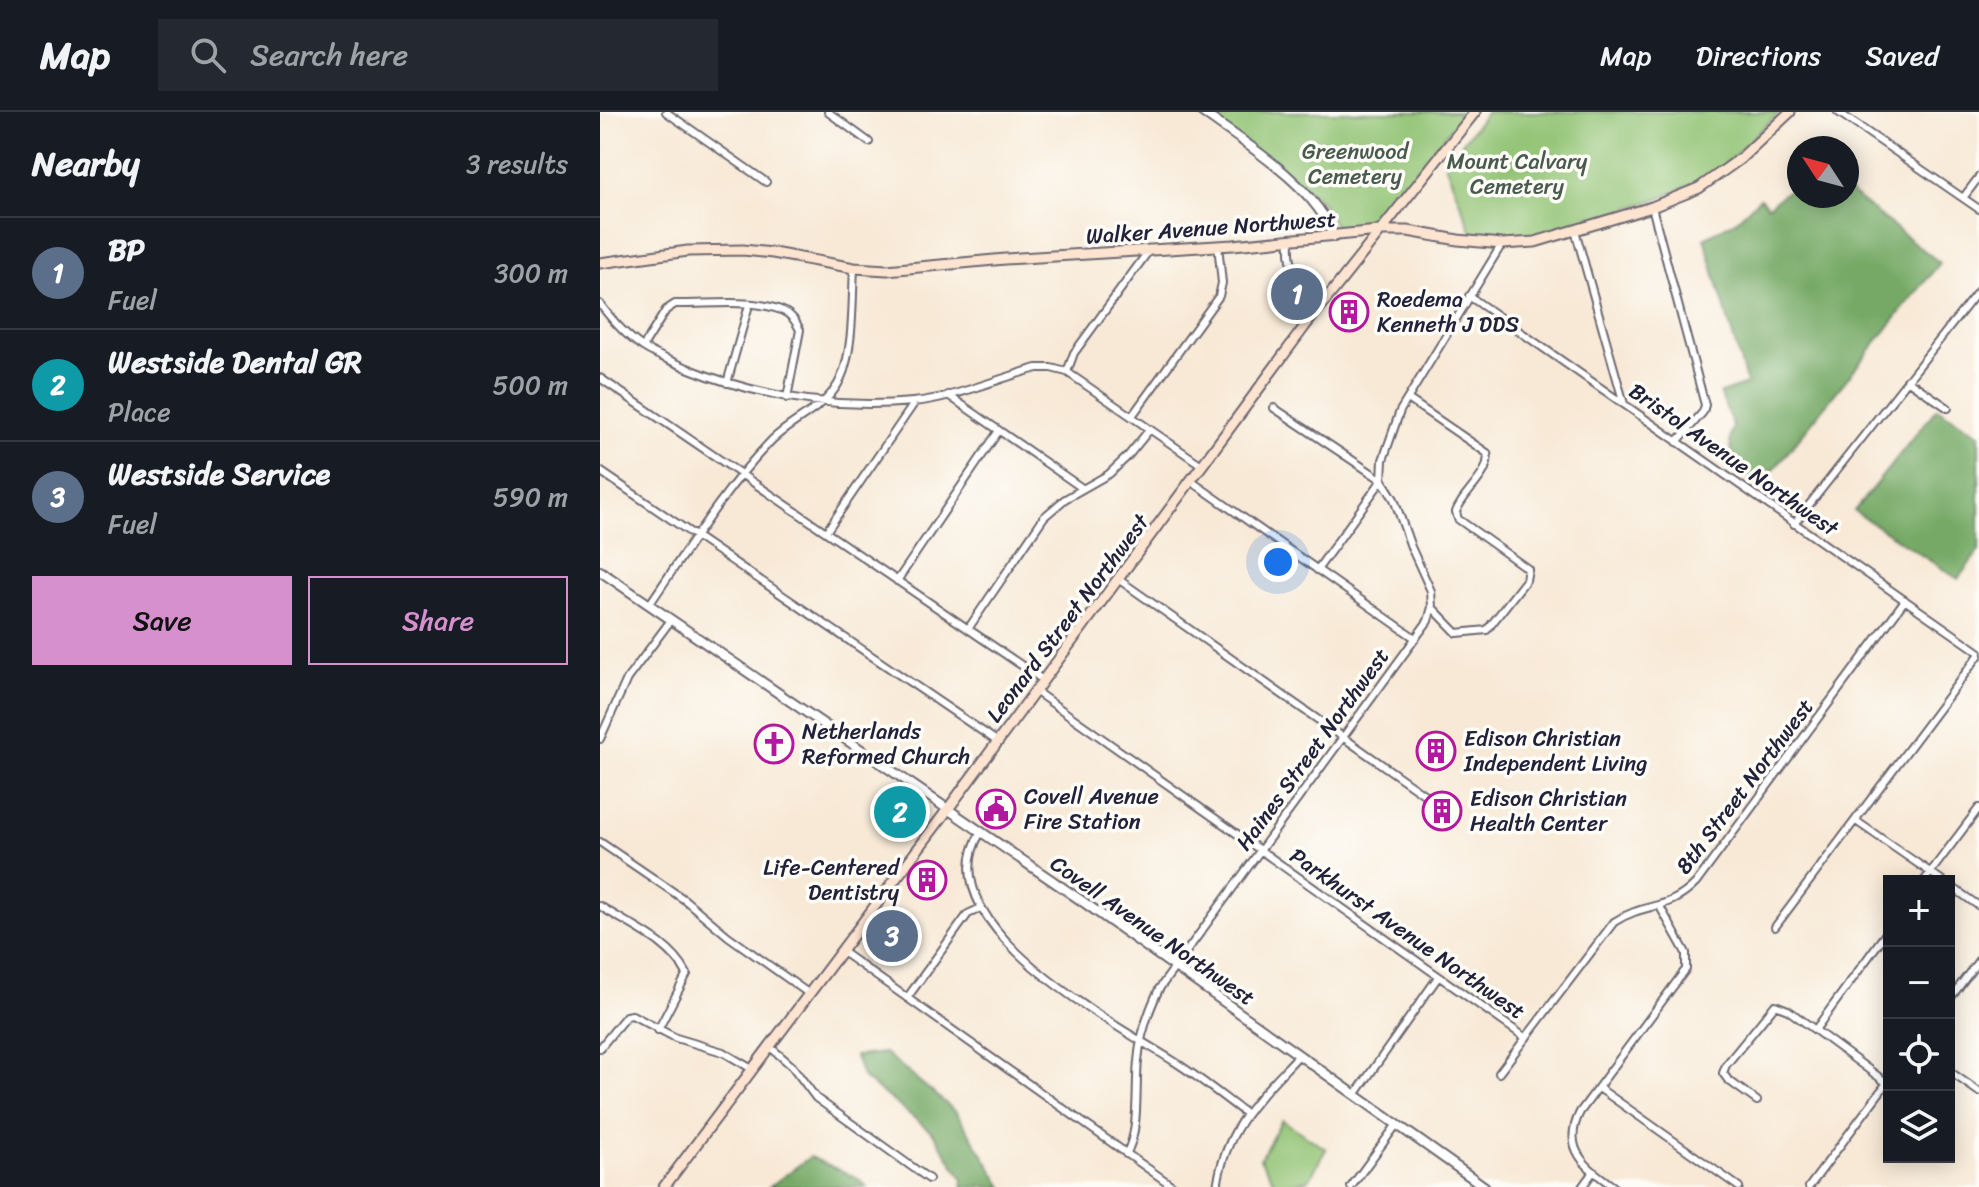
<!DOCTYPE html>
<meta charset="utf-8">
<style>
body{margin:0;font-family:Sriracha,sans-serif;background:#242831;color:#f1f3f6}
.controls{position:absolute;right:24px;bottom:24px;display:grid;overflow:hidden;border-radius:0px;box-shadow:0 4px 20px #0003}
.controls button{width:72px;height:72px;display:grid;place-items:center;padding:0;border:0;border-bottom:2px solid #363941;background:#171b24;color:#f1f3f6;font:40px sans-serif}
.compass{position:absolute;left:1187px;top:24px;width:72px;height:72px;border-radius:50%;background:#171b24;box-shadow:0 4px 20px #0003;rotate:306deg}
.you{position:absolute;left:678px;top:450px;width:28px;height:28px;margin:-20px;border:6px solid #fff;border-radius:50%;background:#1a73e8;box-shadow:0 0 0 12px #1a73e833}
.badge{display:grid;place-items:center;width:52px;height:52px;border-radius:50%;background:#d690ce;color:#fff;font-size:26px;font-weight:700}
.pin{position:absolute;translate:-50% -50%;border:4px solid #fff;box-shadow:0 2px 8px #0006}
.list{margin:0;padding:0;list-style:none}
h2{display:flex;justify-content:space-between;align-items:center;height:104px;margin:0;padding:0 32px;font-size:34px}
h2 small{font-size:26px;font-weight:400;color:#9ea1a6}
.list li{display:grid;grid-template-columns:52px 1fr auto;gap:24px;align-items:center;box-sizing:border-box;height:112px;padding:0 32px;border-top:2px solid #363941}
.list b{display:block;font-size:30px;white-space:nowrap}
.list p{margin:0;font-size:26px;white-space:nowrap;color:#9ea1a6}
.list em{font-size:26px;font-style:normal;color:#9ea1a6}
.actions{display:flex;gap:16px;padding:24px 32px}
.actions a{flex:1;padding:18px 0;border:2px solid #d690ce;border-radius:0px;text-align:center;font-size:28px;color:#d690ce}
.actions .main{background:#d690ce;color:#111}
.icon{flex:none;width:44px;height:44px;fill:none;stroke:currentColor;stroke-width:2;stroke-linecap:round;stroke-linejoin:round}
.map{position:relative;flex:none;width:1379px;height:1075px;overflow:hidden}
header{display:flex;align-items:center;gap:48px;box-sizing:border-box;height:112px;padding:0 40px;background:#171b24;border-bottom:2px solid #363941}
header strong{font-size:38px}
nav{display:flex;gap:44px;margin-inline-start:auto;font-size:28px}
.search{width:560px;height:72px;background:#242831;display:flex;align-items:center;gap:20px;box-sizing:border-box;padding:0 28px;border-radius:0px;color:#9ea1a6;font-size:30px}
main{display:flex}
aside{flex:1;background:#171b24}
.map>svg:first-child{display:block}
.green{fill:#91c373;stroke:#5a7257;stroke-width:2}
.forest{fill:#74a965;stroke:#4b6650;stroke-width:2}
.lines{fill:none;stroke-linecap:round;stroke-linejoin:round}
.minor-casing{stroke:#6d6871;stroke-width:10}
.tertiary-casing{stroke:#6d6871;stroke-width:12}
.secondary-casing{stroke:#6d6871;stroke-width:13}
.minor{stroke:#fff;stroke-width:6}
.tertiary{stroke:#fff;stroke-width:8}
.secondary{stroke:#fde4d1;stroke-width:9}
.labels{text-anchor:middle;stroke-width:7;stroke-linejoin:round;paint-order:stroke}
.park-label{font-size:22px;fill:#495a4f;stroke:#fdfcf7}
.street-label{font-size:22px;fill:#22223b;stroke:#fdfcf7}
.poi-label{font-size:22px;fill:#22223b;stroke:#fdfcf7;text-anchor:start}
</style>
<header>
<strong>Map</strong>
<div class="search"><svg class="icon" aria-label="search" viewBox="0 0 24 24"><circle cx="10" cy="10" r="6"/><path d="M15 15l6 6"/></svg>Search here</div>
<nav><a>Map</a><a>Directions</a><a>Saved</a></nav>
</header>
<main>
<aside>
<h2>Nearby<small>3 results</small></h2>
<ul class="list">
<li><span class="badge" style="background:#5c6f8a">1</span><div><b>BP</b><p>Fuel</p></div><em>300 m</em></li>
<li><span class="badge" style="background:#0f9aa8">2</span><div><b>Westside Dental GR</b><p>Place</p></div><em>500 m</em></li>
<li><span class="badge" style="background:#5c6f8a">3</span><div><b>Westside Service</b><p>Fuel</p></div><em>590 m</em></li>
</ul>
<div class="actions"><a class="main">Save</a><a>Share</a></div>
</aside>
<div class="map">
<svg width="1379" height="1075" viewBox="0 0 1379 1075">
<rect width="100%" height="100%" fill="#fdfcf7"/>
<filter id="ink" filterUnits="userSpaceOnUse"><feTurbulence type="fractalNoise" baseFrequency=".0125" numOctaves="2"/><feDisplacementMap in="SourceGraphic" scale="16" xChannelSelector="R" yChannelSelector="G"/><feConvolveMatrix kernelMatrix="1 2 1 2 8 2 1 2 1" color-interpolation-filters="sRGB"/></filter>
<filter id="wash" filterUnits="userSpaceOnUse"><feTurbulence type="fractalNoise" baseFrequency=".006" numOctaves="4" result="noise"/><feDisplacementMap in="SourceGraphic" scale="32" xChannelSelector="R" yChannelSelector="G"/><feGaussianBlur stdDeviation="1.8" result="paint"/><feColorMatrix in="noise" values="0 0 0 0 0 0 0 0 0 0 0 0 0 0 0 0 0 1.4 0 .05"/><feComposite in="paint" operator="in"/></filter>
<g filter="url(#wash)">
<rect width="100%" height="100%" fill="#f8e9d6"/>
<!-- green -->
<path class="green" d="M602,0H864L774,111L736,115L722,90L694,66Z
M887,0H1180L1121,56L1102,68L1061,86L943,123L915,127L872,121L845,52Z
M682,1008L726,1037L709,1068L677,1074L660,1047Z"/>
<!-- forest -->
<path class="forest" d="M1190,77L1199,79V84H1247V78L1340,151L1159,376C1140,360 1123,339 1133,314L1120,281L1147,272L1104,126L1137,108L1160,86L1168,94Z
M1337,296L1379,322V439L1358,467L1254,399Z
M285,941L356,1000L403,1075H362L363,1067L333,1021L262,965L255,944Z
M210,1045L256,1065L267,1075H169Z"/>
</g>
<g filter="url(#ink)">
<g class="lines">
<defs>
<path id="minor" d="M66,0L166,70
M228,0L269,30
M1238,0L1379,97
M1363,86L1379,65
M1052,95L1105,293L1103,300L1077,330
M975,118L1024,292
M690,128C688,164 699,166 727,186
M869,184L1379,540
M0,192C12,208 26,224 43,235C56,244 73,249 87,256C159,285 236,297 313,290C355,286 396,267 437,256H451L467,260L603,354
M43,235L66,198L75,192C106,193 155,186 183,199C192,203 196,210 200,218L187,286
M467,260L474,241L550,137
M0,266L443,568
M1307,268L1348,296
M127,271L149,193
M348,283L482,376
M808,287L887,341C892,362 862,381 856,400L858,407L928,457L926,468L887,518L857,521L832,495
M532,304L619,184L622,171L618,133
M0,359L398,630
M591,369L815,526
M1194,412L1379,178
M226,420L315,290
M717,458L782,368L783,348L800,299L902,132
M518,467L828,685
M297,469L398,320
M49,493C87,438 123,379 169,331C191,307 228,297 241,266C254,237 252,188 254,156
M368,517L444,405L465,387L509,362L528,344L550,317
M435,579L926,926
M0,627L27,567L71,508
M1256,709L1343,769
M381,720C323,812 514,911 575,950C600,966 622,984 645,1001
M0,730L85,788L128,824L208,881
M1324,769L1379,696
M1349,773L1379,794
M0,794C30,814 70,829 87,862L58,918
M1175,815L1379,543
M241,839L574,1075
M307,886L368,802L381,796
M1349,888L1379,848
M1215,918L1289,817
M169,934L192,954L216,986L329,1067
M0,936L26,904L32,903L76,926L123,940L152,957
M1349,959L1379,980
M899,961L1014,810C1047,789 1068,800 1096,771L1305,488
M999,976L1139,1075
M755,983L838,865
M1157,989L1128,968L1123,961L1126,953L1175,893L1188,898L1287,971
M526,1042C540,1020 535,976 538,949C540,924 548,900 559,877L828,509L832,495L831,479L811,435L794,387L782,368L674,296
M617,1075C626,1014 659,986 699,943
M751,1075L797,1012
M982,1075L993,1060
M1014,1075C986,1055 961,1037 980,1000L1086,857V841L1059,793
M1209,1075L1289,968"/>
<path id="tertiary" d="M602,0C646,32 716,74 734,125
M0,459L482,789L885,1075"/>
<path id="secondary" d="M0,151L88,139L143,138L173,141L254,156L287,158L405,147L633,133L779,119H808L858,128L902,132L935,130L1052,95L1099,76L1140,47L1190,0
M64,1075L348,697L705,214L875,0"/>
</defs>
<!-- minor casing -->
<use href="#minor" class="minor-casing"/>
<!-- tertiary casing -->
<use href="#tertiary" class="tertiary-casing"/>
<!-- secondary casing -->
<use href="#secondary" class="secondary-casing"/>
<!-- minor -->
<use href="#minor" class="minor"/>
<!-- tertiary -->
<use href="#tertiary" class="tertiary"/>
<!-- secondary -->
<use href="#secondary" class="secondary"/>
</g>
</g>
<!-- icons -->
<defs>
<symbol id="building-ring" viewBox="-11 -11 22 22"><circle r="9.5" fill="#fdfcf7" stroke="#b5179e" stroke-width="1.5"/><path d="M-4-6H4V6H1V3H-1V6H-4ZM-2.5-4.3h1.7v1.8h-1.7ZM.8-4.3h1.7v1.8H.8ZM-2.5-1h1.7V.8h-1.7ZM.8-1h1.7V.8H.8Z" fill="#b5179e"/></symbol>
<symbol id="church-ring" viewBox="-11 -11 22 22"><circle r="9.5" fill="#fdfcf7" stroke="#b5179e" stroke-width="1.5"/><path d="M-1.2-6h2.4v3.5h3.3v2.4h-3.3V6h-2.4V-.1h-3.3v-2.4h3.3Z" fill="#b5179e"/></symbol>
<symbol id="civic-ring" viewBox="-11 -11 22 22"><circle r="9.5" fill="#fdfcf7" stroke="#b5179e" stroke-width="1.5"/><path d="M-.6-6.5H3V-4.5H.6V-3L4-1V1h2V6H-6V1h2V-1L-.6-3ZM-1.2 2.5V6h2.4V2.5Z" fill="#b5179e"/></symbol>
</defs>
<g fill-rule="evenodd">
<use href="#building-ring" x="727" y="178" width="44" height="44"/>
<use href="#church-ring" x="152" y="610" width="44" height="44"/>
<use href="#building-ring" x="814" y="617" width="44" height="44"/>
<use href="#civic-ring" x="374" y="675" width="44" height="44"/>
<use href="#building-ring" x="820" y="677" width="44" height="44"/>
<use href="#building-ring" x="305" y="746" width="44" height="44"/>
</g>
<g class="labels">
<!-- park labels -->
<g class="park-label">
<text x="755" y="47">Greenwood<tspan x="755" dy="25">Cemetery</tspan></text>
<text x="917" y="57">Mount Calvary<tspan x="917" dy="25">Cemetery</tspan></text>
</g>
<!-- street labels -->
<g class="street-label">
<text transform="translate(611 115) rotate(-4)" y="8">Walker Avenue Northwest</text>
<text transform="translate(1134 347) rotate(35)" y="8">Bristol Avenue Northwest</text>
<text transform="translate(467 506) rotate(-53)" y="8">Leonard Street Northwest</text>
<text transform="translate(712 637) rotate(-54)" y="8">Haines Street Northwest</text>
<text transform="translate(1144 674) rotate(-53)" y="8">8th Street Northwest</text>
<text transform="translate(553 818) rotate(35)" y="8">Covell Avenue Northwest</text>
<text transform="translate(808 821) rotate(35)" y="8">Parkhurst Avenue Northwest</text>
</g>
<!-- poi labels -->
<g class="poi-label">
<text x="777" y="195">Roedema<tspan x="777" dy="25">Kenneth J DDS</tspan></text>
<text x="202" y="627">Netherlands<tspan x="202" dy="25">Reformed Church</tspan></text>
<text x="864" y="634">Edison Christian<tspan x="864" dy="25">Independent Living</tspan></text>
<text x="424" y="692">Covell Avenue<tspan x="424" dy="25">Fire Station</tspan></text>
<text x="870" y="694">Edison Christian<tspan x="870" dy="25">Health Center</tspan></text>
<text x="299" y="763" text-anchor="end">Life-Centered<tspan x="299" dy="25">Dentistry</tspan></text>
</g>
</g>
</svg>
<div class="controls">
<button>+</button>
<button>−</button>
<button><svg class="icon" aria-label="locate" viewBox="0 0 24 24"><circle cx="12" cy="12" r="6"/><path d="M12 2v4M12 18v4M2 12h4M18 12h4"/></svg></button>
<button><svg class="icon" aria-label="layers" viewBox="0 0 24 24"><path d="M12 4l9 5-9 5-9-5zM3 14l9 5 9-5"/></svg></button>
</div>
<svg class="compass" viewBox="-18 -18 36 36"><path d="M0-13l5 13h-10z" fill="#e53935"/><path d="M0 13l5-13h-10z" fill="#9ea1a6"/></svg>
<div class="you"></div>
<div class="pin badge" style="left:697px;top:182px;background:#5c6f8a">1</div>
<div class="pin badge" style="left:300px;top:700px;background:#0f9aa8">2</div>
<div class="pin badge" style="left:292px;top:824px;background:#5c6f8a">3</div>
</div>
</main>
